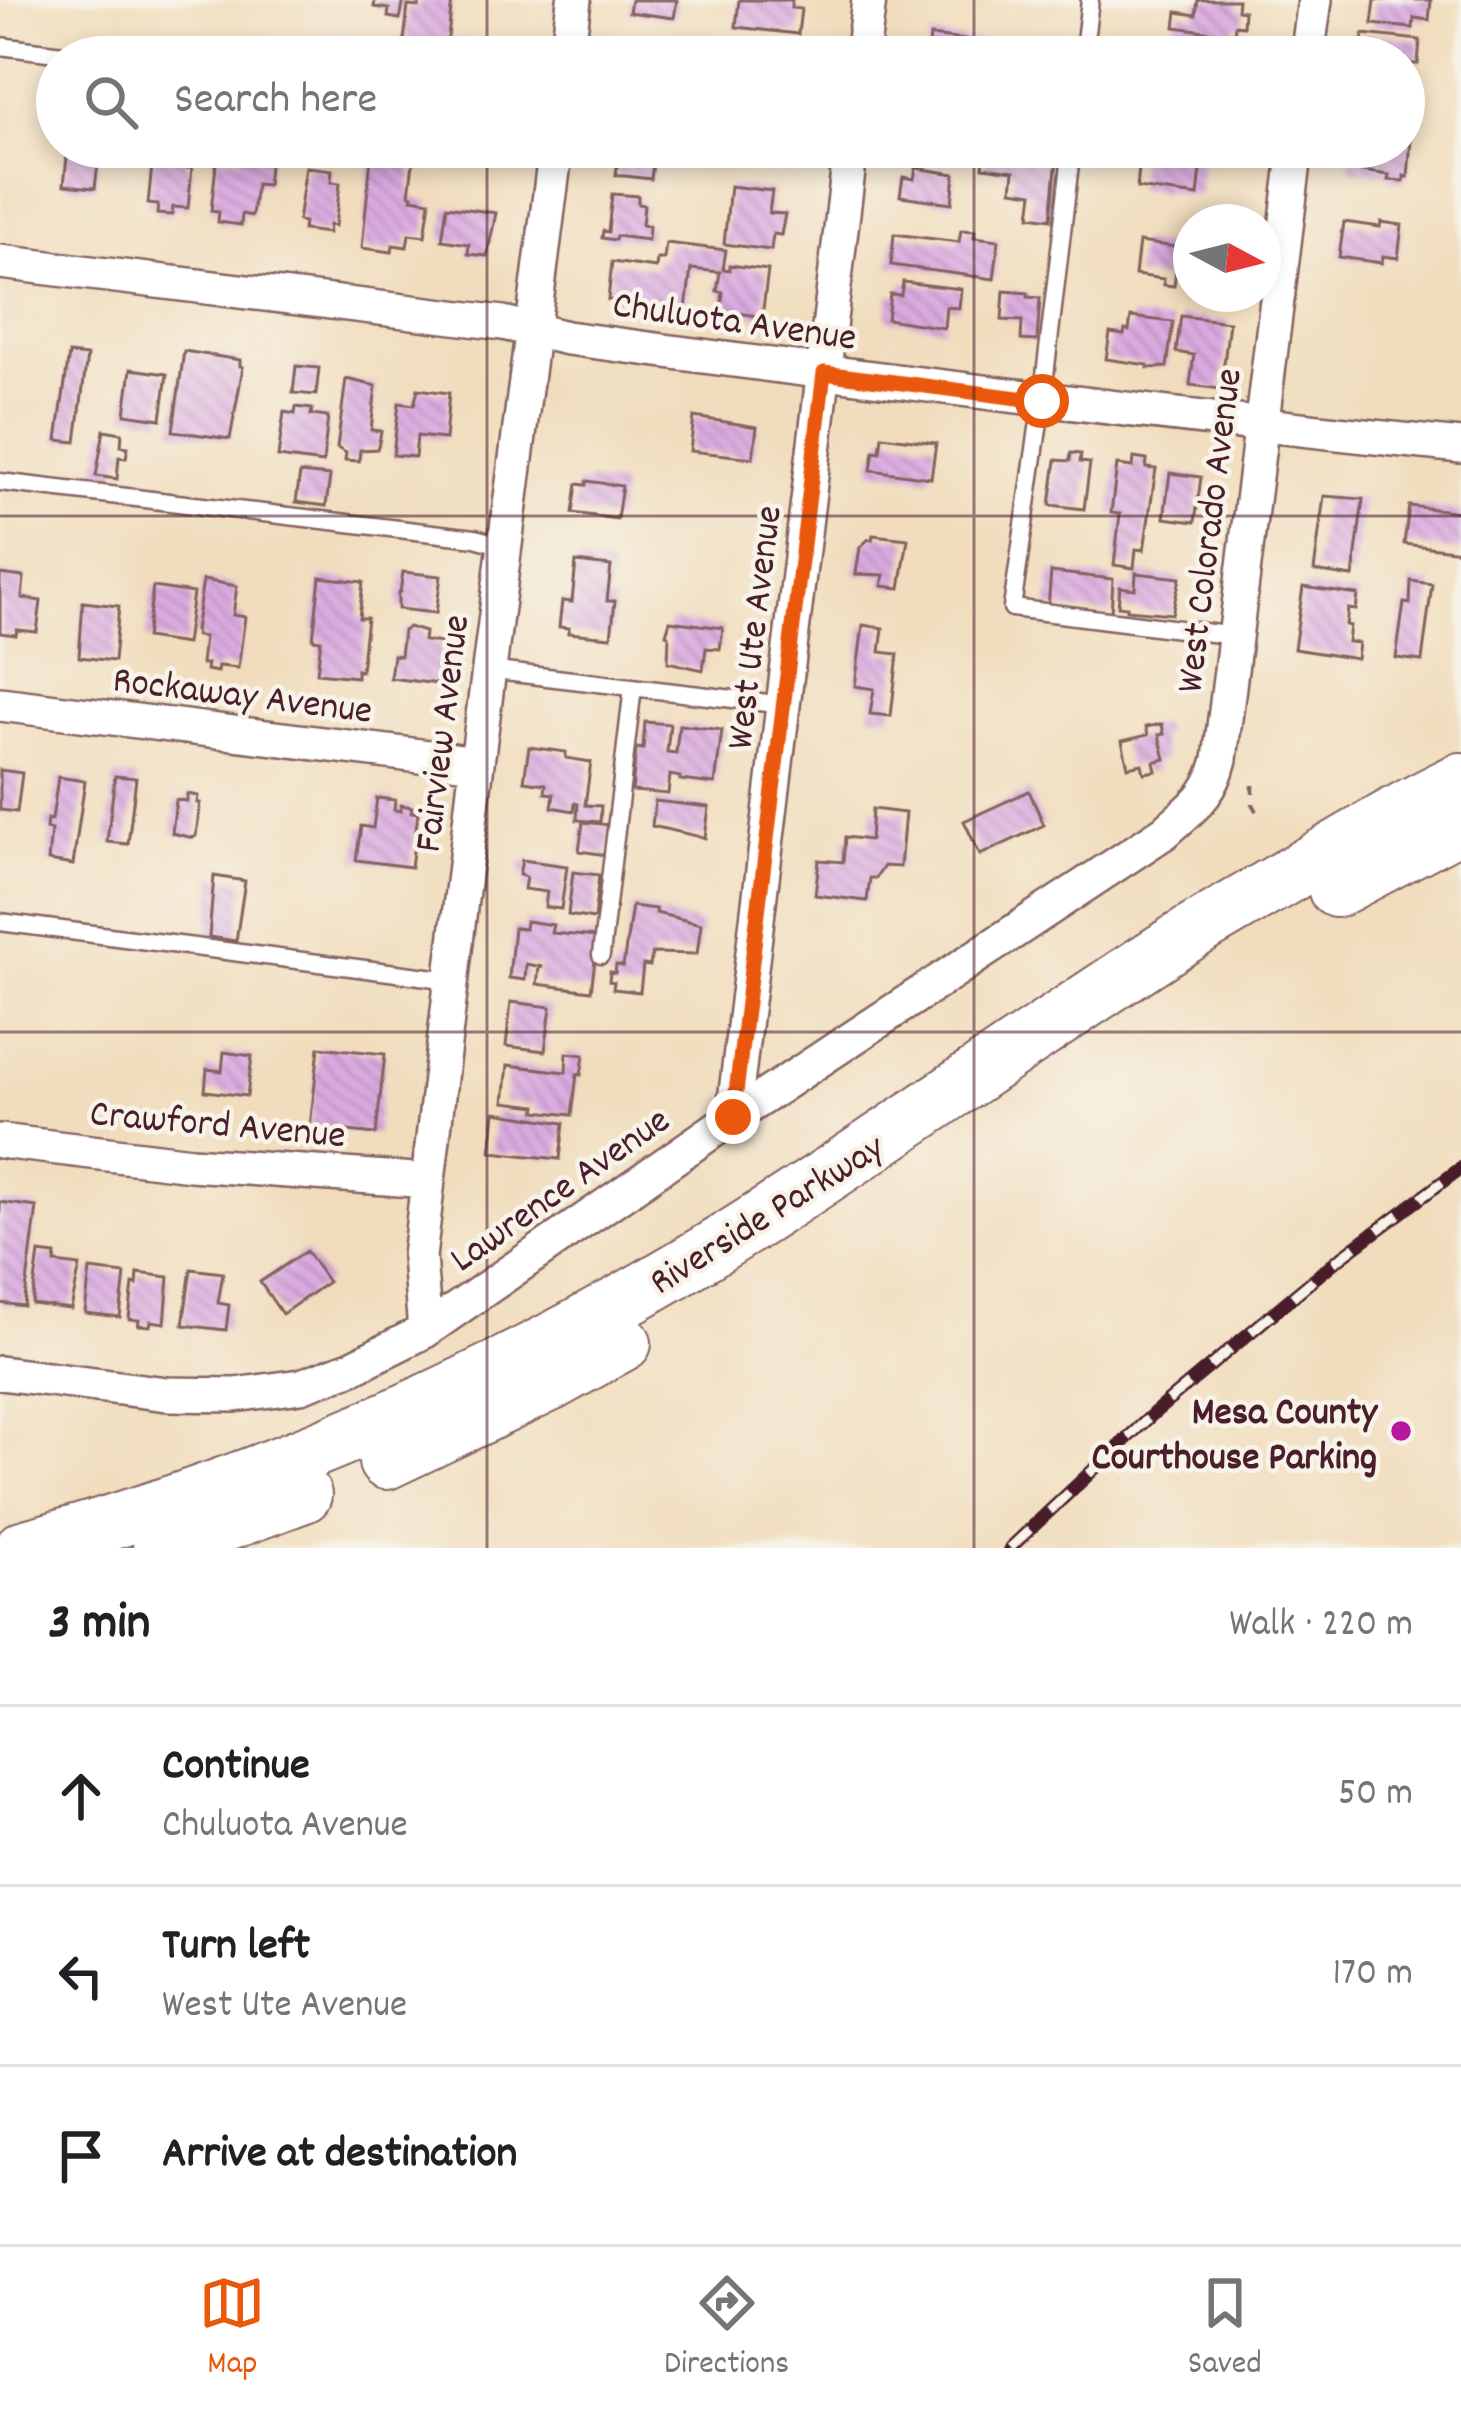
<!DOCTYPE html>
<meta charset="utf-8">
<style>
body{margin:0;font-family:Dekko,sans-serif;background:#f2f2f2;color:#202124}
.compass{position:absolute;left:1173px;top:204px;width:108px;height:108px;border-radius:50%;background:#fff;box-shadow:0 6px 18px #0003;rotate:97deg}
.stop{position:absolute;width:36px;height:36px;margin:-27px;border:9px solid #ea580c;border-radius:50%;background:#fff}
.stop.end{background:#ea580c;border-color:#fff;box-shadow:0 3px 12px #0008}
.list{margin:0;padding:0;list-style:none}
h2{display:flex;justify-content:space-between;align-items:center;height:156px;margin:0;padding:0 48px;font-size:51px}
h2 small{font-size:39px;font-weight:400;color:#757577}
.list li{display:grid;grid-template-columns:78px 1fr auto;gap:36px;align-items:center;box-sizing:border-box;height:180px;padding:0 48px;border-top:3px solid #e0e0e0}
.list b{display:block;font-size:45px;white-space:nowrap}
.list p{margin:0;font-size:39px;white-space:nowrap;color:#757577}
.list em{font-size:39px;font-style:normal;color:#757577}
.icon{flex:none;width:66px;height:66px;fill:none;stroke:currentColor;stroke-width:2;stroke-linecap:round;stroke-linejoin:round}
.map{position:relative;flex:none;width:1461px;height:1548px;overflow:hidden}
.search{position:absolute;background:#fff;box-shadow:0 6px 18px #0003;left:36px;right:36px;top:36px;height:132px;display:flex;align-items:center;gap:30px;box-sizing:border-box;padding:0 42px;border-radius:66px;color:#757577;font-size:45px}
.sheet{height:696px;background:#fff}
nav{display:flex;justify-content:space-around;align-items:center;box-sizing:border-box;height:168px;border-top:3px solid #e0e0e0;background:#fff;font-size:33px;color:#757577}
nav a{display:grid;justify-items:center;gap:6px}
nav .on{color:#ea580c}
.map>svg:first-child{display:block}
.building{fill:url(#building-back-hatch)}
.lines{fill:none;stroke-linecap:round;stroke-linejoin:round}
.service-casing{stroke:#84625e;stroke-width:21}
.minor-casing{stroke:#84625e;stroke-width:38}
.primary-casing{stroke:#84625e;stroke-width:58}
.path{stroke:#84625e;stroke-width:4.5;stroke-dasharray:9 9;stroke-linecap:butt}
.service{stroke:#fff;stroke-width:16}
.minor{stroke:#fff;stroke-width:33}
.primary{stroke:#fff;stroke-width:54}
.rail-casing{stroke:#4a1f2b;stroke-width:14}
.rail{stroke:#f7f3e8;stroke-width:9;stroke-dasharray:27;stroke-linecap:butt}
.route{stroke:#ea580c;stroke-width:15}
.grid{fill:none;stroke:#4a1f2b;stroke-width:3;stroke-opacity:0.55}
.poi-dot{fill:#b5179e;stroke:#f7f3e8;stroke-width:4.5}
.labels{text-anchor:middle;stroke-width:9;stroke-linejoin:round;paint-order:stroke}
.street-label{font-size:39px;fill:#4a1f2b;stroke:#f7f3e8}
.poi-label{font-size:39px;font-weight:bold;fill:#4a1f2b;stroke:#f7f3e8;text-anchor:end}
</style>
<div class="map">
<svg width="1461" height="1548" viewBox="0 0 1461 1548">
<defs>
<pattern id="building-back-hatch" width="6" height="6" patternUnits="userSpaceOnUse" patternTransform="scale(3)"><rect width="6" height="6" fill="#dbabe1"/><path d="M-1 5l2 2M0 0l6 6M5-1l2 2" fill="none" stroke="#b48bb7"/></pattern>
</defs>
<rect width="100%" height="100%" fill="#f7f3e8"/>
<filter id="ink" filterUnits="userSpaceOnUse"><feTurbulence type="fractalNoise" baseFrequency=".00833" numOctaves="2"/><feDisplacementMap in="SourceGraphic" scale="24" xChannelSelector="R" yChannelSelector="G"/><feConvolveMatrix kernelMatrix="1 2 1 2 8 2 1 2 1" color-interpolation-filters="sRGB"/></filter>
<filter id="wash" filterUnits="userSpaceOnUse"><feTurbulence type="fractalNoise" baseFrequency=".004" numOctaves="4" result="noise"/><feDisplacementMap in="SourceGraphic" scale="48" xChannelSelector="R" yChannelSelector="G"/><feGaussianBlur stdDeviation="2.7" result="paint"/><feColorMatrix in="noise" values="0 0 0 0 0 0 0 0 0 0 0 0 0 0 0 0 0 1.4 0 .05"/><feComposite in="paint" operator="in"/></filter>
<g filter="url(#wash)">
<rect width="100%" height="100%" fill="#f1ddbd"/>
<g id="blocks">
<!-- building -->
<path class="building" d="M375,0H404L400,19L388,17L389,9L374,7Z
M420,0H452L447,46L404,42L408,6L419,7Z
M631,0H677L674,18L629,12Z
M739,0H792L791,8L801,9L798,34L736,27Z
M1198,0H1238L1237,10L1244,11L1243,26L1235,25L1234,35L1175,27L1177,12L1196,15Z
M1375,0H1431L1429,20L1414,18L1413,28L1372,24Z
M1363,34L1420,40L1418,64H1404V57H1361Z
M930,36L984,42L982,57H928Z
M466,40L505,46L504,51L513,53V57H454L456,41Z
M629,45L666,50L665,57H628Z
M1404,138L1411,139L1408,177L1404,176V181L1388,180L1389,175L1349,169L1351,147H1404Z
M68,147H100L95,188L64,185Z
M149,147H188L186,168H192L188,208L173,207L172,215L157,214L158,205L148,204L152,166L148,165Z
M241,147H271L267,185L256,184L252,216L242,214L241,225L218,222L219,212L211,211L217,156L240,159Z
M372,147H415L409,194L413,195L412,198L430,201L425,236L409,234L407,247L393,245L392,252L362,248Z
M619,147H655L651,179L616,175Z
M1141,147L1203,151L1198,196L1137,188Z
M985,149L1057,158L1051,219L1030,216L1033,193L1012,190L1014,171L983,167Z
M306,167L332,170L331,182L340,183L335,226L329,225L328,233L303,230L304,222L298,221Z
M916,168L955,174L952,203L900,196L903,177L914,179Z
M730,186L772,191L769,213L785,214L781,235L773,234L771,250L724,244Z
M612,194L638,196V204L644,205L642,225L649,226L648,240L616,236L615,240L602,238L603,231L608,232Z
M447,206L496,213L487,256L468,254L469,244L442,240Z
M1344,222L1380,227L1381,222L1402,225L1398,258L1383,256L1382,263L1339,257Z
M961,230L975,231L974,237L999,240L994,279L891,265L894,234L959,242Z
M1139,242L1191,249L1189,272L1176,270L1174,286L1164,285V279L1135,275Z
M666,243L726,250L723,269L730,270V265L768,270L762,317L721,310L723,292L717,291L720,272L691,269L685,317L630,310L631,302L608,300L612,262L656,268L657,259H664Z
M903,282L961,289L959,308L946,307L944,328L887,319L890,294L901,295Z
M1004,291L1028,293V297L1040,298L1037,341L1021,340L1022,321L1002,320Z
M1181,316L1229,322L1221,389L1190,385L1194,355L1176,352Z
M1131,317L1173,322L1167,367L1148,368V365L1106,359L1110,333L1124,335L1125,330L1129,331Z
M184,351L240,360V366L243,367L230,439L173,431Z
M69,354L87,356L76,442L57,440Z
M296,366L319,368L316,395L293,393Z
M131,369L167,374L161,419L125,414Z
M346,379L376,386L371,430L381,431L379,443L377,449L360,450L359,461L345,460L346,453L337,448Z
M418,389L449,393L445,439L417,436L415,457L393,455L399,403L414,405Z
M296,407L312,409L311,415L328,417L323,463L278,457L284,412L295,414Z
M694,417L757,427L753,458L690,451Z
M104,430L122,433L121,446L128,447L126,458L119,457L117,479L96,476Z
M882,436L936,443L931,478L871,470L874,451L880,452Z
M1071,453L1081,454L1080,462L1090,463L1084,509L1050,505L1056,460L1070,461Z
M1134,458L1147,460L1146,468L1156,469L1144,550L1136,549L1134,568L1114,565L1120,514L1111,513L1117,465L1133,467Z
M300,473L330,476L326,506L296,502Z
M1170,473L1201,477L1195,522L1164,518Z
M587,481L622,486L617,519L573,513L577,484L586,485Z
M1324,496L1363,499L1353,577L1314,571Z
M1409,506L1461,512V551L1404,544Z
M873,535L908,539L900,588L882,586L884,575L856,574L860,547L869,539L872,540Z
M576,562L611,566L607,601H615L611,637L568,633L569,628L559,627L562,601L572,602Z
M403,572L441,576L436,613L398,609V592H400Z
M1051,572L1113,579L1111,614L1048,608Z
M1136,573L1180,578L1172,614L1127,610V607L1118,606L1120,587L1135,589Z
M0,574L24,577L22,598L41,601L37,632L17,630L16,635L0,633Z
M320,577L363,582L359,618H367L361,671L357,670V677L317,673L321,640L313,639Z
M203,580L237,586L233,615L245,617L238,668L218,666L217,672L206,670L207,664H201L204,637L196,636L195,631Z
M1411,581L1432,584L1422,661L1396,658L1404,603L1410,604Z
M153,587L193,593L186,644L146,638Z
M1303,587L1358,595L1356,610L1348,609L1346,625L1350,626L1348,642L1359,643L1357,659L1294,649Z
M83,602L119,606L114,661L79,657Z
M670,621L723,628L720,649L706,648L703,670L668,662L669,635L666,634Z
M863,625L883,628L880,652L898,654L891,716L870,714L874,689L855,686Z
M409,627L425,632L424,641L443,643L438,684L390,678L393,655L400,656L403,631Z
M645,722L670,724L667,752L676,753L679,725L722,730L715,784L680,780V777L670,775L668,794L632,791L636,748L643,749Z
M1162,724L1164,734L1159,735L1165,759L1154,762L1156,771L1144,773L1142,764L1128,767L1122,741L1148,735L1146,727Z
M529,747L566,752V758L591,762L585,805L601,806L600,822L577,820L578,804L575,803L574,811L552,807L554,794L545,793L546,784L524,781Z
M0,770L22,773L17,812L0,810Z
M115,776L136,778L128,844L107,842Z
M58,777L85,781L73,865L48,861L51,830L46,829L47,819L52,820Z
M1029,791L1044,825L980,855L964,821Z
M187,794L198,796L197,803H200L196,836L193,838L172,833L176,800L187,801Z
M377,798L395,800L394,810L401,811V805L412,807L411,812L418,813L411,867L356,860L361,826L373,828Z
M655,801L709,807L705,838L652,826Z
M872,809L905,813L900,867L884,866L876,878H870L867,901L815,895L819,860L843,862L845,837L870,840Z
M583,822L611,825L607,855L579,851Z
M522,860L567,866L561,909L545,907L547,892L524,889L526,877L519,875Z
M573,872L599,875L594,919L568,915Z
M214,876L245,881L236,941L209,937Z
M632,906L656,909V913L701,924L697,954L652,953L650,966L643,965L640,992L613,989L614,982L609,981L610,972L615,973L616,965L623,966Z
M526,921L553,925L551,933L598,937L591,991L537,984L539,968L543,967L526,964L525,980L509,978L514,928L525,929Z
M511,1002L551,1007L545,1051L506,1046Z
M319,1047L385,1054L376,1134L310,1127Z
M224,1052L252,1056L247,1096L205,1091L207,1069L222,1071Z
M567,1053L584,1055L581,1075L577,1074L572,1115L536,1111L537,1106L504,1102L508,1065L566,1072Z
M495,1112L564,1123L560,1159L491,1152Z
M0,1202L37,1207L24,1306L0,1303Z
M306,1251L328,1282L282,1314L260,1282Z
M39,1253L56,1255L55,1263L80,1266L71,1309L32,1304Z
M191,1269L223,1273L218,1303L229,1305L226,1330L183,1325Z
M90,1270L125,1274L120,1317L85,1313Z
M138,1273L169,1277L165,1323L151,1321L150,1326L138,1325L139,1320L129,1319L133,1284L137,1285Z"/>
</g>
</g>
<g filter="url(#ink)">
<use href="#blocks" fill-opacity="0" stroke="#84625e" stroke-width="3"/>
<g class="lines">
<defs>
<path id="service" d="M0,46L87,57
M1083,57L1090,0
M1072,147L1042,401L1012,608L1235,636
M0,482L475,538L505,546
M488,670L784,705
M0,922L451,980
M601,955L633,687"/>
<path id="minor" d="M567,57L574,0
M862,57L869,0
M1307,57L1315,0
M0,262L503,323L567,338C865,378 1162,416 1461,446
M0,704L477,763
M733,1117L851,147
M0,1141L191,1164L428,1181
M425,1331L419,1257L428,1181L477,763L556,147
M0,1373L167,1394L235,1395L301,1386L353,1367L425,1331L733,1117L1165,832C1192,807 1211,797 1220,759L1296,147"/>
<path id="primary" d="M1336,890L1461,824
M386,1462L554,1382L624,1343
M22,1548C288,1477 539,1361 771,1212C908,1124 1040,1029 1178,941C1216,917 1256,895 1295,872C1350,840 1404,807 1461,780
M160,1548L304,1495"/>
</defs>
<!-- service casing -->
<use href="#service" class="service-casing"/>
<!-- minor casing -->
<use href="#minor" class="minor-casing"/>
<!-- primary casing -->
<use href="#primary" class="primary-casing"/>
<!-- path -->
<path class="path" d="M1253,785V805L1261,818"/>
<!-- service -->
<use href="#service" class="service"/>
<!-- minor -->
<use href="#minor" class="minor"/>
<!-- primary -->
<use href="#primary" class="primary"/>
<defs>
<path id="rail" d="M1010,1548L1155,1412L1332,1264L1461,1168"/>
</defs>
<!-- rail casing -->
<use href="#rail" class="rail-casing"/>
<!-- rail -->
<use href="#rail" class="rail"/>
</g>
</g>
<g class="lines" filter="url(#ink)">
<!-- route -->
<path class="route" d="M733,1117L824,373L1042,401"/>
</g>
<!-- grid -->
<path class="grid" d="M487,0V57M974,0V57M487,147V1548M974,147V1548M0,516H1461M0,1032H1461"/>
<!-- markers -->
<circle class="poi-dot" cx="1401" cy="1431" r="12"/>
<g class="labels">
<!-- street labels -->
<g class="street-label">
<text transform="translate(735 318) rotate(8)" y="14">Chuluota Avenue</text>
<text transform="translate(1206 530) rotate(-83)" y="14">West Colorado Avenue</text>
<text transform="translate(751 627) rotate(-83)" y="14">West Ute Avenue</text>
<text transform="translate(243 692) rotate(7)" y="14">Rockaway Avenue</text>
<text transform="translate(439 733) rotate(-83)" y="14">Fairview Avenue</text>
<text transform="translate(218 1121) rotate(5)" y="14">Crawford Avenue</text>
<text transform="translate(558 1187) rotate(-35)" y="14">Lawrence Avenue</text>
<text transform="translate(765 1212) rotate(-32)" y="14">Riverside Parkway</text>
</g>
<!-- poi labels -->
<g class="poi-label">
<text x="1377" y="1423">Mesa County<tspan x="1377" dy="45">Courthouse Parking</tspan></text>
</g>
</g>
</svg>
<svg class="compass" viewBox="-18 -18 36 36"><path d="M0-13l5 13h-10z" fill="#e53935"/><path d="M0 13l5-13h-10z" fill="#757577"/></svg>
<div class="stop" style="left:1042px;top:401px"></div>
<div class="stop end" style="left:733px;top:1117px"></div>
<div class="search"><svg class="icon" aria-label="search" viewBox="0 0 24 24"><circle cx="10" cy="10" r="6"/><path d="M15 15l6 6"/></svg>Search here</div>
</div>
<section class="sheet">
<h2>3 min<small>Walk · 220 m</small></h2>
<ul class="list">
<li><svg class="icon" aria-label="ahead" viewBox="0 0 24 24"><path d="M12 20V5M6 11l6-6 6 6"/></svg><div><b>Continue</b><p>Chuluota Avenue</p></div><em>50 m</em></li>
<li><svg class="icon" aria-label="left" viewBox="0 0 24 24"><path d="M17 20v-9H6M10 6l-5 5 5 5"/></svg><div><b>Turn left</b><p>West Ute Avenue</p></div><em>170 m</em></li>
<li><svg class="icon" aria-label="arrive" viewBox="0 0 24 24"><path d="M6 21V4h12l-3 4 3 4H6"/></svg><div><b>Arrive at destination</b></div></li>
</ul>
</section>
<nav>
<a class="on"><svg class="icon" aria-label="map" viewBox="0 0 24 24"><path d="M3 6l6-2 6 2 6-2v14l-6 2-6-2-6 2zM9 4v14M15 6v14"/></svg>Map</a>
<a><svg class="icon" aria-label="directions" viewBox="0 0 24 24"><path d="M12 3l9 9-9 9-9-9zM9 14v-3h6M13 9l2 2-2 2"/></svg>Directions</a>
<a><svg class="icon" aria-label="saved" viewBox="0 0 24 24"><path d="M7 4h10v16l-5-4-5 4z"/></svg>Saved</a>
</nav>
